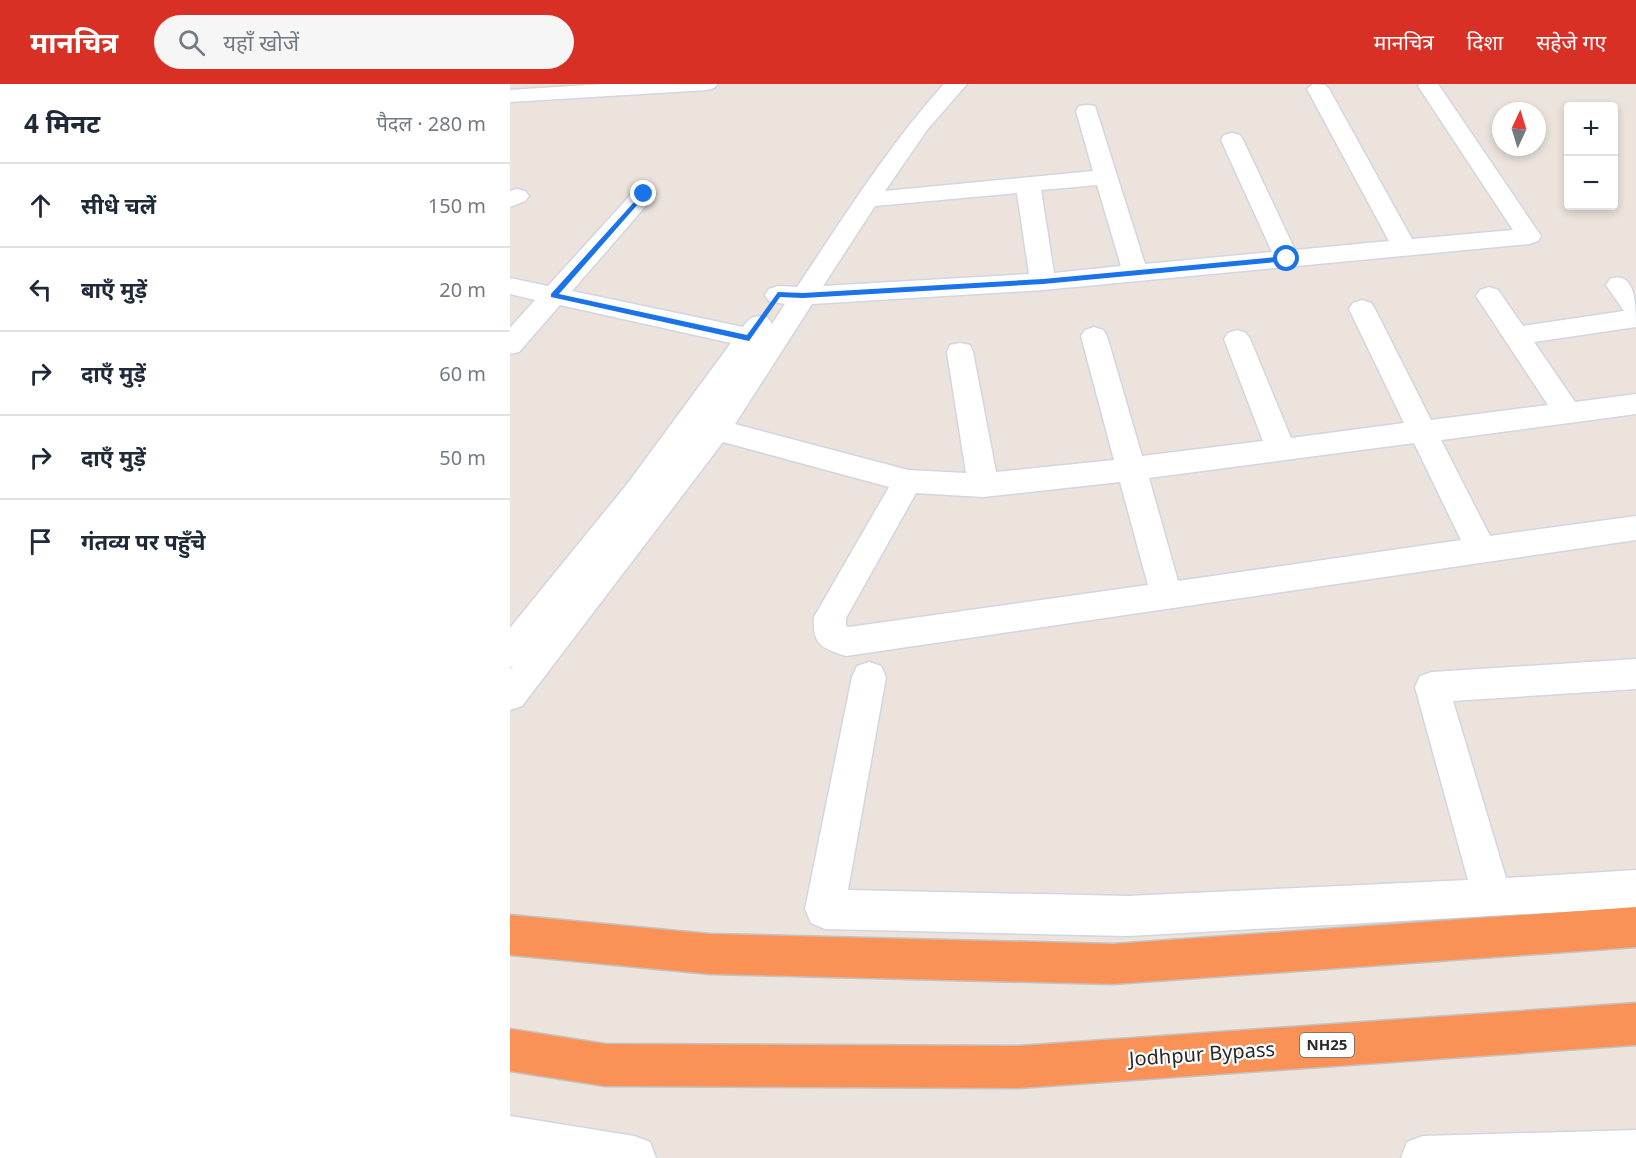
<!DOCTYPE html>
<html lang="hi">
<meta charset="utf-8">
<style>
body{margin:0;font-family:"Noto Sans","Noto Sans Devanagari",sans-serif;background:#f6f6f7;color:#1f2937}
.controls{position:absolute;right:18px;top:18px;display:grid;overflow:hidden;border-radius:6px;box-shadow:0 3px 9px #0003}
.controls button{width:54px;height:54px;display:grid;place-items:center;padding:0;border:0;border-bottom:2px solid #e0e1e3;background:#fff;color:#1f2937;font:30px sans-serif}
.compass{position:absolute;left:982px;top:18px;width:54px;height:54px;border-radius:50%;background:#fff;box-shadow:0 3px 9px #0003;rotate:4deg}
.stop{position:absolute;width:18px;height:18px;margin:-14px;border:4px solid #1a73e8;border-radius:50%;background:#fff}
.stop.end{background:#1a73e8;border-color:#fff;box-shadow:0 2px 6px #0008}
.list{margin:0;padding:0;list-style:none}
h2{display:flex;justify-content:space-between;align-items:center;height:78px;margin:0;padding:0 24px;font-size:26px}
h2 small{font-size:20px;font-weight:400;color:#747a83}
.list li{display:grid;grid-template-columns:39px 1fr auto;gap:18px;align-items:center;box-sizing:border-box;height:84px;padding:0 24px;border-top:2px solid #e0e1e3}
.list b{display:block;font-size:22px;white-space:nowrap}
.list em{font-size:20px;font-style:normal;color:#747a83}
.icon{flex:none;width:33px;height:33px;fill:none;stroke:currentColor;stroke-width:2;stroke-linecap:round;stroke-linejoin:round}
.map{position:relative;flex:none;width:1126px;height:1074px;overflow:hidden}
header{display:flex;align-items:center;gap:36px;box-sizing:border-box;height:84px;padding:0 30px;background:#d93025;color:#fff}
header strong{font-size:28px}
nav{display:flex;gap:33px;margin-inline-start:auto;font-size:21px}
.search{width:420px;height:54px;background:#f6f6f7;display:flex;align-items:center;gap:15px;box-sizing:border-box;padding:0 21px;border-radius:33px;color:#747a83;font-size:22px}
main{display:flex}
aside{flex:1;background:#fff}
.map>svg:first-child{display:block}
.lines{fill:none;stroke-linecap:round;stroke-linejoin:round}
.minor-casing{stroke:#d1d6e2;stroke-width:3}
.highway-casing{stroke:#c3c3c3;stroke-width:3}
.minor{fill:#fff;fill-rule:evenodd}
.highway{fill:#fa9258;fill-rule:evenodd}
.route{fill:#1a73e8}
.labels{text-anchor:middle;stroke-width:4.5;stroke-linejoin:round;paint-order:stroke}
.shield{fill:#fff;stroke:#6a6a6a;stroke-width:1.5}
.shield-label{font-size:15px;font-weight:bold;fill:#2a2a2a}
.near-street-label{font-size:20px;fill:#2a2a2a;stroke:#fff}
</style>
<header>
<strong>मानचित्र</strong>
<div class="search"><svg class="icon" aria-label="search" viewBox="0 0 24 24"><circle cx="10" cy="10" r="6"/><path d="M15 15l6 6"/></svg>यहाँ खोजें</div>
<nav><a>मानचित्र</a><a>दिशा</a><a>सहेजे गए</a></nav>
</header>
<main>
<aside>
<h2>4 मिनट<small>पैदल · 280 m</small></h2>
<ul class="list">
<li><svg class="icon" aria-label="ahead" viewBox="0 0 24 24"><path d="M12 20V5M6 11l6-6 6 6"/></svg><div><b>सीधे चलें</b></div><em>150 m</em></li>
<li><svg class="icon" aria-label="left" viewBox="0 0 24 24"><path d="M17 20v-9H6M10 6l-5 5 5 5"/></svg><div><b>बाएँ मुड़ें</b></div><em>20 m</em></li>
<li><svg class="icon" aria-label="right" viewBox="0 0 24 24"><path d="M7 20v-9h11M14 6l5 5-5 5"/></svg><div><b>दाएँ मुड़ें</b></div><em>60 m</em></li>
<li><svg class="icon" aria-label="right" viewBox="0 0 24 24"><path d="M7 20v-9h11M14 6l5 5-5 5"/></svg><div><b>दाएँ मुड़ें</b></div><em>50 m</em></li>
<li><svg class="icon" aria-label="arrive" viewBox="0 0 24 24"><path d="M6 21V4h12l-3 4 3 4H6"/></svg><div><b>गंतव्य पर पहुँचे</b></div></li>
</ul>
</aside>
<div class="map">
<svg width="1126" height="1074" viewBox="0 0 1126 1074">
<rect width="100%" height="100%" fill="#ebe3dc"/>
<g class="lines">
<defs>
<path id="minor" d="M93,0H208L204,4L197,6L0,18V6Z
M434,0H457L417,46L375,107L583,87L566,27L569,22L577,21L585,22L635,180L762,168L711,56L714,51L722,49L730,51L733,56L785,166L879,157L797,5L803,0L815,1L819,5L902,155L1003,146L908,2L910,0H928L1031,152L1028,157L1019,160L533,206L302,220L225,340L398,386L456,389L437,268L440,261L450,259L460,261L463,268L486,388L604,376L571,252L575,246L584,243L593,246L597,252L632,372L753,357L714,255L718,249L727,246L736,249L740,255L781,354L894,339L839,225L843,219L852,216L861,219L865,225L921,336L1038,321L966,212L970,206L979,203L988,206L1013,242L1114,227L1096,201L1100,195C1126,186 1126,222 1126,243L1024,258L1065,318L1126,310V330L931,356L980,452L1126,432V456L336,572C312,564 302,561 304,533L379,403L213,358L12,622L0,626V585L3,582L0,583V544L118,399L221,259L50,221L9,268L0,270V244L25,216L0,210V194L38,202L126,105L134,103L142,105L146,110L62,207L233,243C240,233 245,230 258,234L262,240L275,220L259,217L255,211L259,205L268,202L287,203C334,133 378,62 434,0ZM587,101L611,182L544,189L531,106ZM507,109L519,190L313,202L365,122ZM904,359L951,456L668,497L639,394ZM610,398L638,501L339,543L336,542V534L406,409L473,413Z
M7,105L15,107L19,112L15,117L0,123V107Z
M1126,575V605L943,617L996,794L1126,786V824L618,852L315,845L301,839L295,825L342,593L347,582L359,578L371,582L376,593L338,806L618,812L958,796L905,603L910,592L922,588Z
M0,1032L124,1052L140,1058L146,1074H0Z
M1126,1046V1074H891L897,1058L913,1052Z"/>
<path id="highway" d="M1126,823V863L603,900L200,890L0,871V831L200,850L603,860Z
M1126,919V961L509,1004L95,1002L0,987V945L95,960L509,962Z"/>
</defs>
<!-- minor casing -->
<use href="#minor" class="minor-casing"/>
<!-- highway casing -->
<use href="#highway" class="highway-casing"/>
<!-- minor -->
<use href="#minor" class="minor"/>
<!-- highway -->
<use href="#highway" class="highway"/>
</g>
<!-- route -->
<path class="route" d="M134,107L136,111L49,210L237,251L268,208L293,209L533,195L777,172L781,175L777,177L533,200L293,214L270,213L239,257L41,213V210Z"/>
<g class="labels">
<!-- shield labels -->
<rect class="shield" x="790" y="949" width="54" height="24" rx="4.5"/>
<g class="shield-label">
<text x="817" y="966">NH25</text>
</g>
<!-- near-street labels -->
<g class="near-street-label">
<text transform="translate(692 970) rotate(-4)" y="7">Jodhpur Bypass</text>
</g>
</g>
</svg>
<div class="controls">
<button>+</button>
<button>−</button>
</div>
<svg class="compass" viewBox="-18 -18 36 36"><path d="M0-13l5 13h-10z" fill="#e53935"/><path d="M0 13l5-13h-10z" fill="#747a83"/></svg>
<div class="stop" style="left:777px;top:175px"></div>
<div class="stop end" style="left:134px;top:110px"></div>
</div>
</main>
